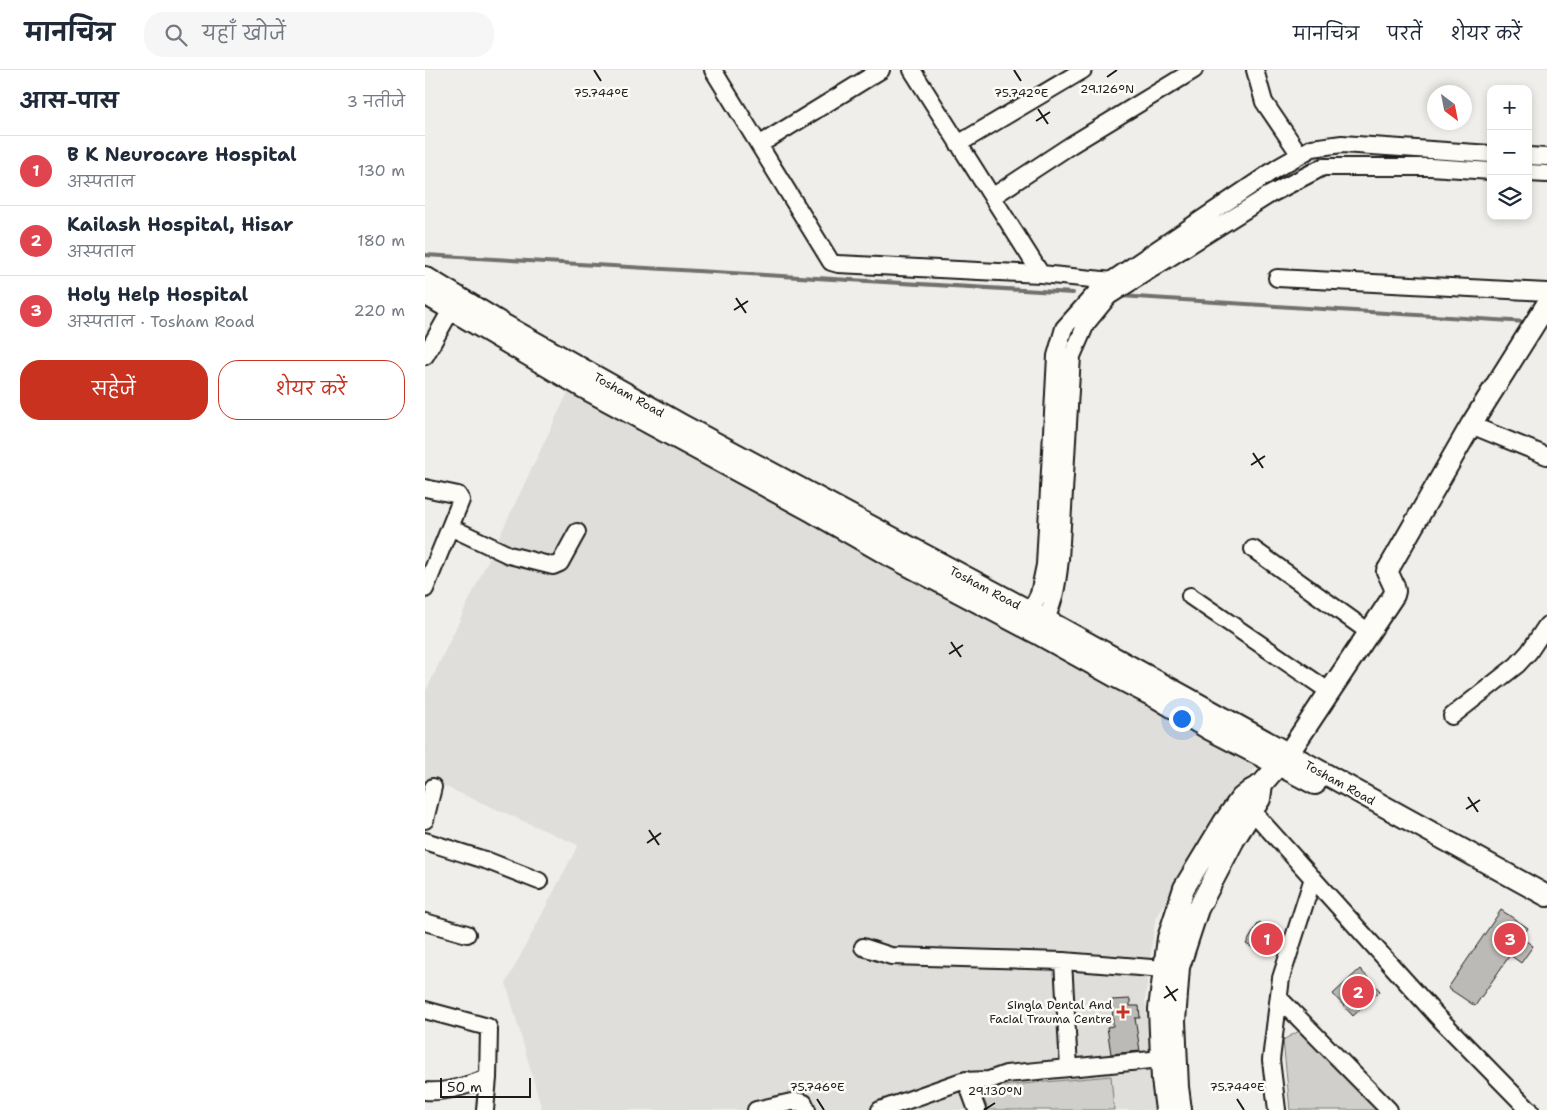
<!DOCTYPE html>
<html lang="hi">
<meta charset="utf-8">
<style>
body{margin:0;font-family:"Shantell Sans","Playpen Sans Deva",sans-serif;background:#f6f6f7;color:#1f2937}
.controls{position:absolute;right:15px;top:15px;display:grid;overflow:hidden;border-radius:10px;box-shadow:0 2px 8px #0003}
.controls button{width:45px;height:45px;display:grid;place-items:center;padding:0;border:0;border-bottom:1px solid #e0e1e3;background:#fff;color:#1f2937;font:25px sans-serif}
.compass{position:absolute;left:1002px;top:15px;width:45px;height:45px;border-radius:50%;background:#fff;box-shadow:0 2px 8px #0003;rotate:148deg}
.scale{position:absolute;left:15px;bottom:12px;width:91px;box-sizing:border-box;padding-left:5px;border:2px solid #1c1c1c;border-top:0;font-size:14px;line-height:18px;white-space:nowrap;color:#1c1c1c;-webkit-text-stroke:4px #fdfcf7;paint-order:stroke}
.you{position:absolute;left:756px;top:648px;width:18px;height:18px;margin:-12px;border:4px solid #fff;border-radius:50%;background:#1a73e8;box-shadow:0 0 0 8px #1a73e833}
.badge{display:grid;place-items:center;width:32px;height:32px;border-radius:50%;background:#c8321e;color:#fff;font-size:16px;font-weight:700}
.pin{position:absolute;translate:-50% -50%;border:2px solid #fff;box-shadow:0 1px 5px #0006}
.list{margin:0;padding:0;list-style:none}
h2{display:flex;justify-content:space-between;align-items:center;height:65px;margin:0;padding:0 20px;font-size:21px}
h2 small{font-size:16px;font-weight:400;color:#747a83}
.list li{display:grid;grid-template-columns:32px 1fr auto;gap:15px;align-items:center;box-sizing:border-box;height:70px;padding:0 20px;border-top:1px solid #e0e1e3}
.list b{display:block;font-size:19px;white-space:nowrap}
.list p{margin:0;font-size:16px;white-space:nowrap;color:#747a83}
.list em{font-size:16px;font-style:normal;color:#747a83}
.actions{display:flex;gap:10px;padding:15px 20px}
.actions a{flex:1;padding:11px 0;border:1px solid #c8321e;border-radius:20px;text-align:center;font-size:18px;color:#c8321e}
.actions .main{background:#c8321e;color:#fff}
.icon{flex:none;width:28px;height:28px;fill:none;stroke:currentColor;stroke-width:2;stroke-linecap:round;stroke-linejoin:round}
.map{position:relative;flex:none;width:1122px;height:1040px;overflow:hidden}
header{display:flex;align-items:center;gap:30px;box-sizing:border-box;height:70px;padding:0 25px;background:#fff;border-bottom:1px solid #e0e1e3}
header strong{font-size:24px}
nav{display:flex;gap:28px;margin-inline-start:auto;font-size:18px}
.search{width:350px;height:45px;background:#f6f6f7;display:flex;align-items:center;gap:12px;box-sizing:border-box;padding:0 18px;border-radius:20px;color:#747a83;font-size:19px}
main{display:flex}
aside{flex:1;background:#fff}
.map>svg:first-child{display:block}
.built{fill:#e0deda}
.green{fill:#d0cfcc;stroke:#767674}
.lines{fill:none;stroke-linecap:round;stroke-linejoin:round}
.stream{stroke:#706f6d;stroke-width:4}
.building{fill:#bbbab6;stroke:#1c1c1c}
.minor-casing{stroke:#1c1c1c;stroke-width:20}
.major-casing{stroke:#1c1c1c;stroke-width:24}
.minor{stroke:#fdfcf7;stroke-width:16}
.major{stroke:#fdfcf7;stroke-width:20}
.ticks{fill:none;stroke:#1c1c1c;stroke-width:2}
.poi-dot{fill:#c8321e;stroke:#fdfcf7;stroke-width:2}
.labels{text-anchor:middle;stroke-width:5;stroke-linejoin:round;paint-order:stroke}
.street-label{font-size:12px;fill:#1c1c1c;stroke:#fdfcf7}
.poi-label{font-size:12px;fill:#1c1c1c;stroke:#fdfcf7;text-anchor:end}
.ticks-label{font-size:12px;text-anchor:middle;fill:#1c1c1c;stroke:#fdfcf7;stroke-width:5;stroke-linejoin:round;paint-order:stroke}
</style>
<header>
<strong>मानचित्र</strong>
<div class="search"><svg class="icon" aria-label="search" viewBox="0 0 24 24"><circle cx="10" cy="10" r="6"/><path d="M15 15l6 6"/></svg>यहाँ खोजें</div>
<nav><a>मानचित्र</a><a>परतें</a><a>शेयर करें</a></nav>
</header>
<main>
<aside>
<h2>आस-पास<small>3 नतीजे</small></h2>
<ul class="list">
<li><span class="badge" style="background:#e0444e">1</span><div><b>B K Neurocare Hospital</b><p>अस्पताल</p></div><em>130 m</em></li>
<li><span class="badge" style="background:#e0444e">2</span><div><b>Kailash Hospital, Hisar</b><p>अस्पताल</p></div><em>180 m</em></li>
<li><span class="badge" style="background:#e0444e">3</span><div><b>Holy Help Hospital</b><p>अस्पताल · Tosham Road</p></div><em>220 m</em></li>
</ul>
<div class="actions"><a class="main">सहेजें</a><a>शेयर करें</a></div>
</aside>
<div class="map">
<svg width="1122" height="1040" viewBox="0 0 1122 1040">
<rect width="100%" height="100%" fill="#f0eeea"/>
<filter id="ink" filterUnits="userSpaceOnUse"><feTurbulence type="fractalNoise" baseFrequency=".02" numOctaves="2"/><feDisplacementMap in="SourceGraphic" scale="10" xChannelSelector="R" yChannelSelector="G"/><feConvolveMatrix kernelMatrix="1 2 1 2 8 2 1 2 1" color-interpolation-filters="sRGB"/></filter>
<g filter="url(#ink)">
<!-- built -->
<path class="built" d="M145,318L835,692L769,779L730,851L720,929L731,1040H117L81,913L153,775L0,708V623Z"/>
<!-- green -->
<path class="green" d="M876,960L951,1040H865L858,970Z
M686,1006L689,1040H563L555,1018Z"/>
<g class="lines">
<!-- stream -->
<path class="stream" d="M0,185L648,223
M695,226L1102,252"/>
</g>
<!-- building -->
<path class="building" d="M1076,840L1103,858L1097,868L1108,876L1096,893L1085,885L1050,936L1023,918Z
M834,852L854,863L841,885L821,874Z
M935,899L955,921L928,946L908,924Z
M705,929V936H714L715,948H710L715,981L686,984L682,957L688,956L687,930Z"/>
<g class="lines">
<defs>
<path id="minor" d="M288,0L406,192L413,194L616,204L688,211
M487,0L616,204
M830,0L839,32L875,85
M533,74L658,0
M334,75L456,0
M1103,86L1122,87
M1103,103L1122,104
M567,127L646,75L769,0
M852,208L1122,222
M0,286L26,240
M1046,355L1122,386
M0,418L33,425L36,430L0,519
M25,457L84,485L128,496L135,493L152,462
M828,479L944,562
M765,526L905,622
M600,552L614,524L620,495L631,286L639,258L675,218L852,98L887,78L917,74L1066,84
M615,561C629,535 632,518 635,489L647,286L661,254L684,226L844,125L898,97H1005L1066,101
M1027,646L1092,595L1104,582L1122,555
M819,732L1012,946L1103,1039L1105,1040
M0,750L8,717
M0,771L63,791L114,811
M0,852L42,864
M438,877L466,886L638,891L739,899
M638,891L644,998
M854,928L964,1040
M0,940L63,957L64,960L63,1008
M541,1010L552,1040
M0,1021C21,1023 43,1015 63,1008L60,1040
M331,1040L371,1031L379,1033L382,1040
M455,1040L537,1011L564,1010L581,1004L747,988
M852,1040L846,990L856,908L888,808"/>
<path id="major" d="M0,207L81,256L257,355L621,550L1122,826
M0,224L159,318L388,442L463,485L613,564L689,606L732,628L782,658L890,714
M741,1040L737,1009L734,939L743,868L759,818L799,752L816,728L826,720L837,714L863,684L969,525L970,521L969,516L962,501L964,498L1046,355L1122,234
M756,1040L753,1017L750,951L754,897L773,839L809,770L835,729L837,714"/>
</defs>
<!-- minor casing -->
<use href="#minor" class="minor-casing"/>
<!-- major casing -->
<use href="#major" class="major-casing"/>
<!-- minor -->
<use href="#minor" class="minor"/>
<!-- major -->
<use href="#major" class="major"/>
</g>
</g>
<!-- ticks -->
<path class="ticks" d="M169,0L176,11M589,0L596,11M682,7L692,0M613,39L623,54M611,51L625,42M311,228L321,243M309,240L323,231M828,383L838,398M826,395L840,386M526,572L536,587M524,584L538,575M1043,727L1053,742M1041,739L1055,730M224,760L234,775M222,773L236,763M741,916L751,931M739,928L753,919M392,1029L399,1040M812,1029L819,1040M559,1040L570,1033"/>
<!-- markers -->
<path class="poi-dot" d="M695.5 934.5h5v5h5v5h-5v5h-5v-5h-5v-5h5z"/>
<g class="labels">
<!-- street labels -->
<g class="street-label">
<text transform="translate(204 325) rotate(29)" y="4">Tosham Road</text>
<text transform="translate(560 518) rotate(28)" y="4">Tosham Road</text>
<text transform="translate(915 713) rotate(29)" y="4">Tosham Road</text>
</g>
<!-- poi labels -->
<g class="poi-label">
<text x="687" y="939">Singla Dental And<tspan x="687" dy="14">Facial Trauma Centre</tspan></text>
</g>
</g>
<g class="ticks-label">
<text x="682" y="23">29.126°N</text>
<text x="176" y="27">75.744°E</text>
<text x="596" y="27">75.742°E</text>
<text x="392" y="1021">75.746°E</text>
<text x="812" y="1021">75.744°E</text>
<text x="570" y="1025">29.130°N</text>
</g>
</svg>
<div class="controls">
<button>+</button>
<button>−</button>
<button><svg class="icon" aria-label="layers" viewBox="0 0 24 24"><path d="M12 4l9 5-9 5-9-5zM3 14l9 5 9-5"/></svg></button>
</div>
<svg class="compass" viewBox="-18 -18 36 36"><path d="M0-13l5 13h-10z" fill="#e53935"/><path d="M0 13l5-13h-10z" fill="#747a83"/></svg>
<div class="scale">50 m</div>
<div class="you"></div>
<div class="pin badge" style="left:842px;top:869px;background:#e0444e">1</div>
<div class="pin badge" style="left:933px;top:922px;background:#e0444e">2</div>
<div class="pin badge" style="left:1085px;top:869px;background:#e0444e">3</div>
</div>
</main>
